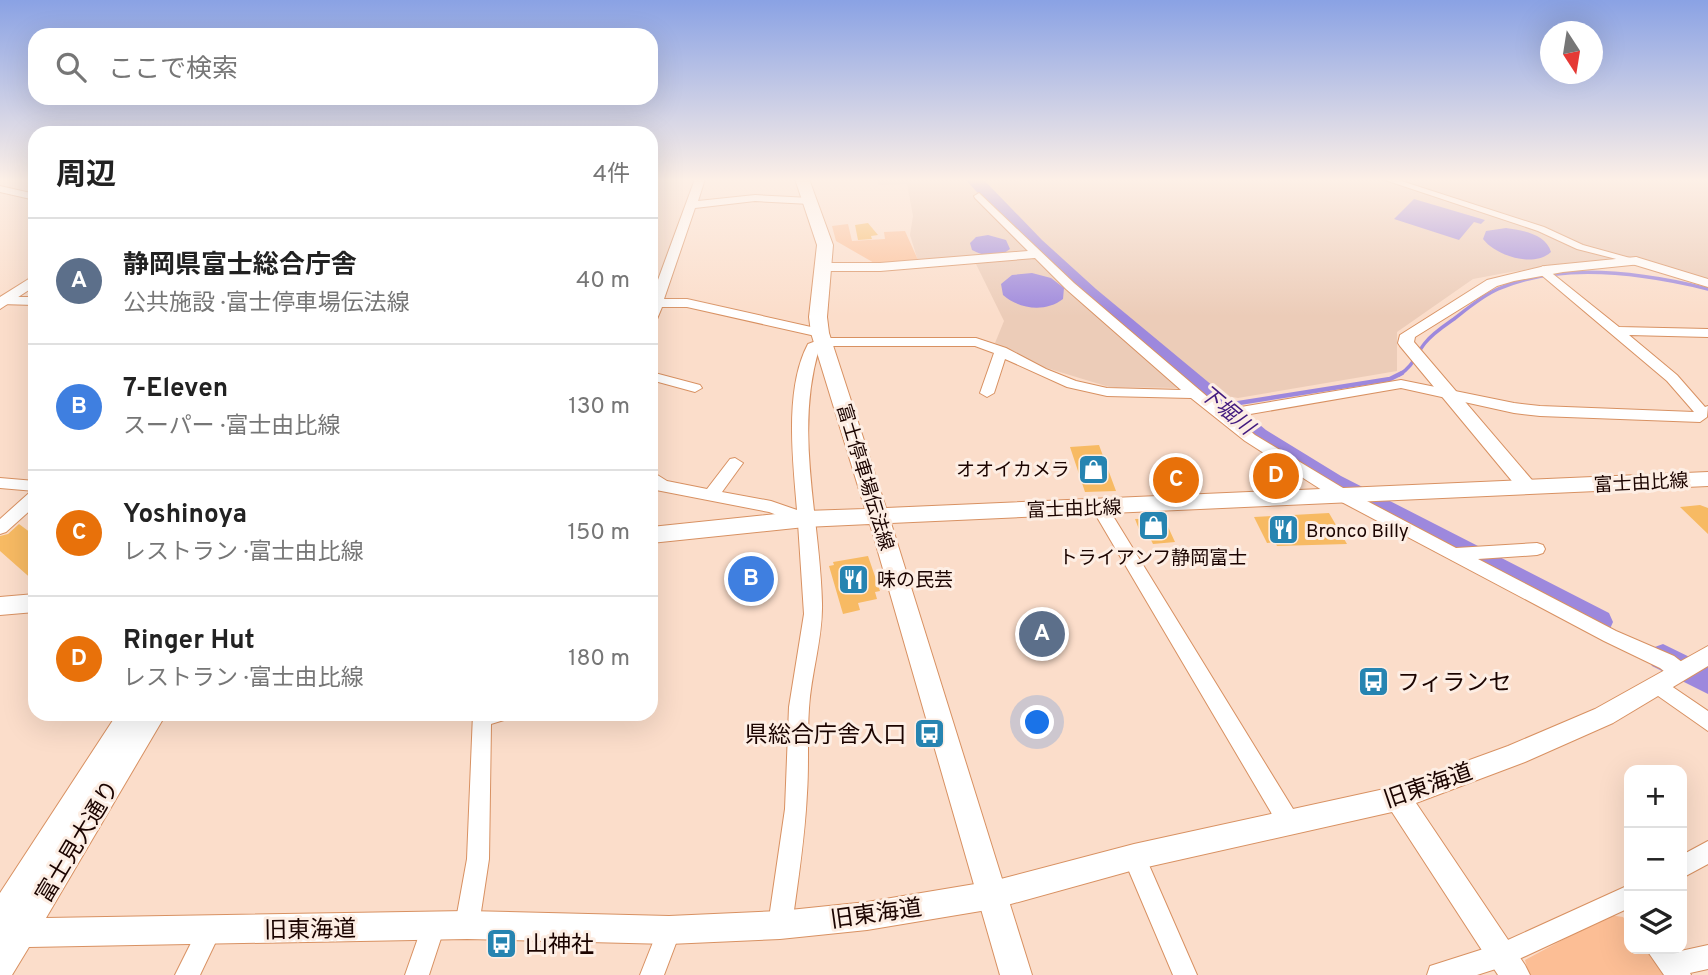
<!DOCTYPE html>
<html lang="ja">
<meta charset="utf-8">
<style>
body{margin:0;font-family:Overpass,"Noto Sans JP",sans-serif;background:#f2f2f2;color:#222}
.controls{position:absolute;right:21px;bottom:21px;display:grid;overflow:hidden;border-radius:14px;box-shadow:0 7px 28px #0002}
.controls button{width:63px;height:63px;display:grid;place-items:center;padding:0;border:0;border-bottom:2px solid #e0e0e0;background:#fff;color:#222;font:35px sans-serif}
.compass{position:absolute;left:1540px;top:21px;width:63px;height:63px;border-radius:50%;background:#fff;box-shadow:0 7px 28px #0002;rotate:168deg}
.you{position:absolute;left:1038px;top:723px;width:24px;height:24px;margin:-18px;border:5px solid #fff;border-radius:50%;background:#1a73e8;box-shadow:0 0 0 10px #1a73e833}
.badge{display:grid;place-items:center;width:46px;height:46px;border-radius:50%;background:#2684b1;color:#fff;font-size:23px;font-weight:700}
.pin{position:absolute;translate:-50% -50%;border:4px solid #fff;box-shadow:0 2px 7px #0006}
.list{margin:0;padding:0;list-style:none}
h2{display:flex;justify-content:space-between;align-items:center;height:91px;margin:0;padding:0 28px;font-size:30px}
h2 small{font-size:23px;font-weight:400;color:#767676}
.list li{display:grid;grid-template-columns:46px 1fr auto;gap:21px;align-items:center;box-sizing:border-box;height:126px;padding:0 28px;border-top:2px solid #e0e0e0}
.list b{display:block;font-size:26px;white-space:nowrap}
.list p{margin:0;font-size:23px;white-space:nowrap;color:#767676}
.list em{font-size:23px;font-style:normal;color:#767676}
.icon{flex:none;width:38px;height:38px;fill:none;stroke:currentColor;stroke-width:2;stroke-linecap:round;stroke-linejoin:round}
.map{position:relative;flex:none;width:1708px;height:975px;overflow:hidden}
.search{position:absolute;background:#fff;box-shadow:0 7px 28px #0002;left:28px;top:28px;width:630px;height:77px;display:flex;align-items:center;gap:18px;box-sizing:border-box;padding:0 24px;border-radius:21px;color:#767676;font-size:26px}
.panel{position:absolute;background:#fff;box-shadow:0 7px 28px #0002;left:28px;top:126px;width:630px;height:595px;border-radius:21px}
.map>svg:first-child{display:block}
.built{fill:#ecccb8}
.green{fill:#fcbe95}
.water{fill:#9d88dd}
.lines{fill:none;stroke-linecap:round;stroke-linejoin:round}
.stream-far1{stroke:#9d88dd;stroke-width:3.5}
.stream{stroke:#9d88dd;stroke-width:4.5}
.river{fill:#9d88dd;fill-rule:evenodd}
.building{fill:#f7ba63}
.pedestrian-casing{stroke:#d89162;stroke-width:2}
.minor-casing{stroke:#d89162;stroke-width:2}
.tertiary-casing{stroke:#d89162;stroke-width:2}
.secondary-casing{stroke:#d89162;stroke-width:2}
.pedestrian{fill:#fff;fill-rule:evenodd}
.minor{fill:#fff;fill-rule:evenodd}
.tertiary{fill:#fff;fill-rule:evenodd}
.secondary{fill:#fff;fill-rule:evenodd}
.labels{text-anchor:middle;stroke-width:6;stroke-linejoin:round;paint-order:stroke}
.poi-label{font-size:19px;fill:#1b0400;stroke:#fdeee4;text-anchor:start}
.street-label{font-size:19px;fill:#1b0400;stroke:#fdeee4}
.water-label{font-size:21px;font-style:italic;fill:#41197e;stroke:#fdeee4}
.near-poi-label{font-size:23px;fill:#1b0400;stroke:#fdeee4;text-anchor:start}
.near-street-label{font-size:23px;fill:#1b0400;stroke:#fdeee4}
</style>
<div class="map">
<svg width="1708" height="975" viewBox="0 0 1708 975">
<rect width="100%" height="100%" fill="#fbddca"/>
<!-- built -->
<path class="built" d="M877,179H1708V279L1639,258L1568,263L1505,273L1473,279L1397,332V371L1238,398L1182,388L1109,387L1040,366L995,343L1004,321L975,262L918,261L910,235L913,216L907,184L879,185Z"/>
<!-- green -->
<path class="green" d="M848,224L852,241L885,239L884,232L905,231L918,260L876,264L836,241L832,226Z
M1609,915L1623,917L1629,925V949H1648L1668,975H1529L1525,960Z"/>
<!-- water -->
<path class="water" d="M1414,199L1485,220L1481,224L1474,222L1459,240L1394,219Z
M1506,228C1522,230 1546,234 1551,252C1534,268 1496,256 1483,239L1486,231Z
M988,235L1006,240L1010,249C999,258 984,257 972,250L970,243L976,237Z
M1032,273L1051,278L1064,288L1063,299C1045,313 1019,309 1003,295L1001,284L1012,275Z"/>
<g class="lines">
<!-- stream-far1 -->
<path class="stream-far1" d="M1399,375C1413,367 1416,354 1425,343C1433,333 1444,326 1454,319C1468,308 1482,296 1498,289C1561,261 1643,273 1708,289"/>
<!-- stream -->
<path class="stream" d="M1220,406L1390,379L1402,373"/>
<!-- river -->
<path class="river" d="M965,179H983L1042,240L1096,289L1266,430L1341,476L1609,613L1613,622L1609,631L1598,634L1587,631L1323,488L1248,442L1028,248Z
M1663,644L1708,666V694L1652,666L1647,657L1652,648Z"/>
</g>
<!-- building -->
<path class="building" d="M868,223L878,235L871,236L872,239L858,240L855,225Z
M1099,445L1116,491L1085,492L1070,447Z
M1281,467L1287,471L1295,484L1266,486L1256,468Z
M1180,469L1190,491H1172L1163,470Z
M1700,505L1708,508V534L1680,507Z
M1329,513L1347,544L1277,546L1275,542L1267,543L1254,517Z
M1164,518L1175,542L1153,544L1147,532H1140L1135,519Z
M19,524L35,536V582L0,551V536L8,534Z
M868,556L880,591L875,592L877,599L858,603L860,610L843,614L829,566L834,565L833,562Z"/>
<g class="lines">
<defs>
<path id="pedestrian" d="M1382,179H1395L1544,227L1583,245L1641,261L1636,264L1577,249L1538,231Z"/>
<path id="minor" d="M695,179H705L698,201L755,195L810,198L815,201L810,204L755,201L695,208L664,299H687L820,329L827,333L825,336L820,337L687,307H662L657,319L651,323V299Z
M0,186L35,194V200L0,192Z
M979,193L1074,283L1223,410L1401,380L1514,403L1540,406L1694,412L1667,381L1539,273L1537,270L1543,266L1619,327L1708,329V337L1629,335L1677,375L1705,407L1708,406L1707,417L1700,422L1540,416L1514,413L1401,388L1233,417L1255,435L1348,491L1456,548L1537,543L1543,545L1545,549L1543,553L1537,555L1478,559L1616,631L1674,656L1687,666L1689,672L1687,678L1680,680L1673,678L1660,668L1604,641L1336,499L1245,441L1191,398L1107,396L1067,387L1005,359L994,393L987,397L980,393L994,353L975,346H826L819,349C794,433 820,517 822,603C823,638 811,673 809,708C807,736 809,765 807,793C805,837 798,881 792,925L788,933L780,937L772,933L768,925L785,809L789,707L804,614L798,523L769,512L656,490L651,485V471L667,481L707,489L730,459L735,458L743,463L722,492L771,501L797,510C793,461 784,389 808,344L824,338H976L1006,348L1046,369L1076,381L1107,388L1181,390L1066,289L1035,258L880,271H822L816,267L822,263H880L1028,251L975,198L974,196Z
M1636,257L1708,279V287L1632,264L1630,261Z
M4,297H35V305L0,304V298Z
M651,372L700,385L702,388L695,392L651,380Z
M0,478L35,481V506L6,532L0,534V519L29,493L35,491L0,488Z
M1099,501L1105,503L1298,817L1301,824L1298,831L1290,834L1282,831L1091,507Z
M1658,677L1708,711V731L1651,691L1648,685L1651,679Z
M473,714H507L504,720L491,724L489,859L479,925L475,933L467,937L459,933L455,925L467,859Z
M1708,841V864L1682,878V855Z
M1134,846L1142,849L1197,975H1173L1123,857L1126,849Z
M1629,885V908L1502,967L1477,975H1427L1430,966L1499,944Z
M433,914L441,918L445,926L429,975H405L425,918Z
M669,918L677,922L681,930L664,975H640L661,922Z
M209,919L217,923L221,931L200,975H175L201,923Z
M1708,945V969L1690,973L1691,975H1664L1646,949H1673L1676,952Z"/>
<path id="tertiary" d="M1636,257L1643,261L1641,264L1563,272L1514,281L1497,286L1415,337L1414,342L1538,487L1535,492H1521L1400,346L1398,343L1400,335L1487,280L1545,266Z
M35,275V286L0,309V297Z
M1708,646V666L1613,723L1525,762L1416,803L1525,965L1530,975H1498L1392,812L1134,870L993,909L867,930L780,939L669,944L467,939L29,947L12,975H0V893L117,714H166L46,918L467,911L669,916L780,911L867,902L993,881L1134,844L1398,786L1508,746L1595,709Z"/>
<path id="secondary" d="M795,179H809L833,245L827,317L829,333L886,508L1708,472V486L891,523L1032,975H1000L870,524L805,527L651,543V527L805,511L865,509L811,333L809,317L817,245Z
M35,594V612L0,615V597Z"/>
</defs>
<!-- pedestrian casing -->
<use href="#pedestrian" class="pedestrian-casing"/>
<!-- minor casing -->
<use href="#minor" class="minor-casing"/>
<!-- tertiary casing -->
<use href="#tertiary" class="tertiary-casing"/>
<!-- secondary casing -->
<use href="#secondary" class="secondary-casing"/>
<!-- pedestrian -->
<use href="#pedestrian" class="pedestrian"/>
<!-- minor -->
<use href="#minor" class="minor"/>
<!-- tertiary -->
<use href="#tertiary" class="tertiary"/>
<!-- secondary -->
<use href="#secondary" class="secondary"/>
</g>
<!-- sky -->
<linearGradient id="sky" x2="0" y2="1"><stop stop-color="#8aa2e4"/><stop offset="0.57" stop-color="#fdf0e7"/><stop offset="1" stop-color="#fdf0e7" stop-opacity="0"/></linearGradient>
<rect width="1708" height="316" fill="url(#sky)"/>
<!-- icons -->
<defs>
<symbol id="shop-square" viewBox="-11 -11 22 22"><rect x="-9" y="-9" width="18" height="18" rx="4" fill="#2684b1" stroke="#fdeee4"/><path d="M-5-2.5h2.3a2.7 3.5 0 0 1 5.4 0H5L5.5 6h-11ZM-1.5-2.5h3a1.5 2.3 0 0 0-3 0Z" fill="#fff"/></symbol>
<symbol id="restaurant-square" viewBox="-11 -11 22 22"><rect x="-9" y="-9" width="18" height="18" rx="4" fill="#2684b1" stroke="#fdeee4"/><path d="M-5-6h1v4h1v-4h1v4h1v-4h1v5L-1.5 .5V6h-2V.5L-5-1ZM5-6V6H3V1.5H1.5Q1.5-4 5-6Z" fill="#fff"/></symbol>
<symbol id="bus-square" viewBox="-11 -11 22 22"><rect x="-9" y="-9" width="18" height="18" rx="4" fill="#2684b1" stroke="#fdeee4"/><path d="M-5-6H5V4H4V6H2V4H-2V6H-4V4H-5ZM-3.5-4V0h7V-4ZM-3.5 1.2v1.5H-2V1.2ZM2 1.2v1.5H3.5V1.2Z" fill="#fff"/></symbol>
</defs>
<g fill-rule="evenodd">
<use href="#shop-square" x="1076" y="452" width="35" height="35"/>
<use href="#shop-square" x="1136" y="508" width="35" height="35"/>
<use href="#restaurant-square" x="1266" y="512" width="35" height="35"/>
<use href="#restaurant-square" x="836" y="562" width="35" height="35"/>
<use href="#bus-square" x="1356" y="664" width="35" height="35"/>
<use href="#bus-square" x="912" y="716" width="35" height="35"/>
<use href="#bus-square" x="484" y="926" width="35" height="35"/>
</g>
<g class="labels">
<!-- poi labels -->
<g class="poi-label">
<text x="1070" y="476" text-anchor="end">オオイカメラ</text>
<text x="1306" y="537">Bronco Billy</text>
<text x="1153" y="564" text-anchor="middle">トライアンフ静岡富士</text>
<text x="877" y="586">味の民芸</text>
</g>
<!-- street labels -->
<g class="street-label">
<text transform="translate(866 477) rotate(73)" y="7">富士停車場伝法線</text>
<text transform="translate(1641 482) rotate(-3)" y="7">富士由比線</text>
<text transform="translate(1074 508) rotate(-2)" y="7">富士由比線</text>
</g>
<!-- water labels -->
<g class="water-label">
<text transform="translate(1227 410) rotate(40)" y="7">下堀川</text>
</g>
<!-- near-poi labels -->
<g class="near-poi-label">
<text x="1397" y="690">フィランセ</text>
<text x="906" y="742" text-anchor="end">県総合庁舎入口</text>
<text x="525" y="952">山神社</text>
</g>
<!-- near-street labels -->
<g class="near-street-label">
<text transform="translate(1428 785) rotate(-19)" y="8">旧東海道</text>
<text transform="translate(77 841) rotate(-59)" y="8">富士見大通り</text>
<text transform="translate(876 913) rotate(-8)" y="8">旧東海道</text>
<text transform="translate(310 929) rotate(-1)" y="8">旧東海道</text>
</g>
</g>
</svg>
<div class="controls">
<button>+</button>
<button>−</button>
<button><svg class="icon" aria-label="layers" viewBox="0 0 24 24"><path d="M12 4l9 5-9 5-9-5zM3 14l9 5 9-5"/></svg></button>
</div>
<svg class="compass" viewBox="-18 -18 36 36"><path d="M0-13l5 13h-10z" fill="#e53935"/><path d="M0 13l5-13h-10z" fill="#767676"/></svg>
<div class="you"></div>
<div class="pin badge" style="left:1042px;top:634px;background:#5c6f8a">A</div>
<div class="pin badge" style="left:751px;top:579px;background:#3f7fe0">B</div>
<div class="pin badge" style="left:1176px;top:480px;background:#e8710a">C</div>
<div class="pin badge" style="left:1276px;top:476px;background:#e8710a">D</div>
<div class="search"><svg class="icon" aria-label="search" viewBox="0 0 24 24"><circle cx="10" cy="10" r="6"/><path d="M15 15l6 6"/></svg>ここで検索</div>
<section class="panel">
<h2>周辺<small>4件</small></h2>
<ul class="list">
<li><span class="badge" style="background:#5c6f8a">A</span><div><b>静岡県富士総合庁舎</b><p>公共施設 · 富士停車場伝法線</p></div><em>40 m</em></li>
<li><span class="badge" style="background:#3f7fe0">B</span><div><b>7-Eleven</b><p>スーパー · 富士由比線</p></div><em>130 m</em></li>
<li><span class="badge" style="background:#e8710a">C</span><div><b>Yoshinoya</b><p>レストラン · 富士由比線</p></div><em>150 m</em></li>
<li><span class="badge" style="background:#e8710a">D</span><div><b>Ringer Hut</b><p>レストラン · 富士由比線</p></div><em>180 m</em></li>
</ul>
</section>
</div>
